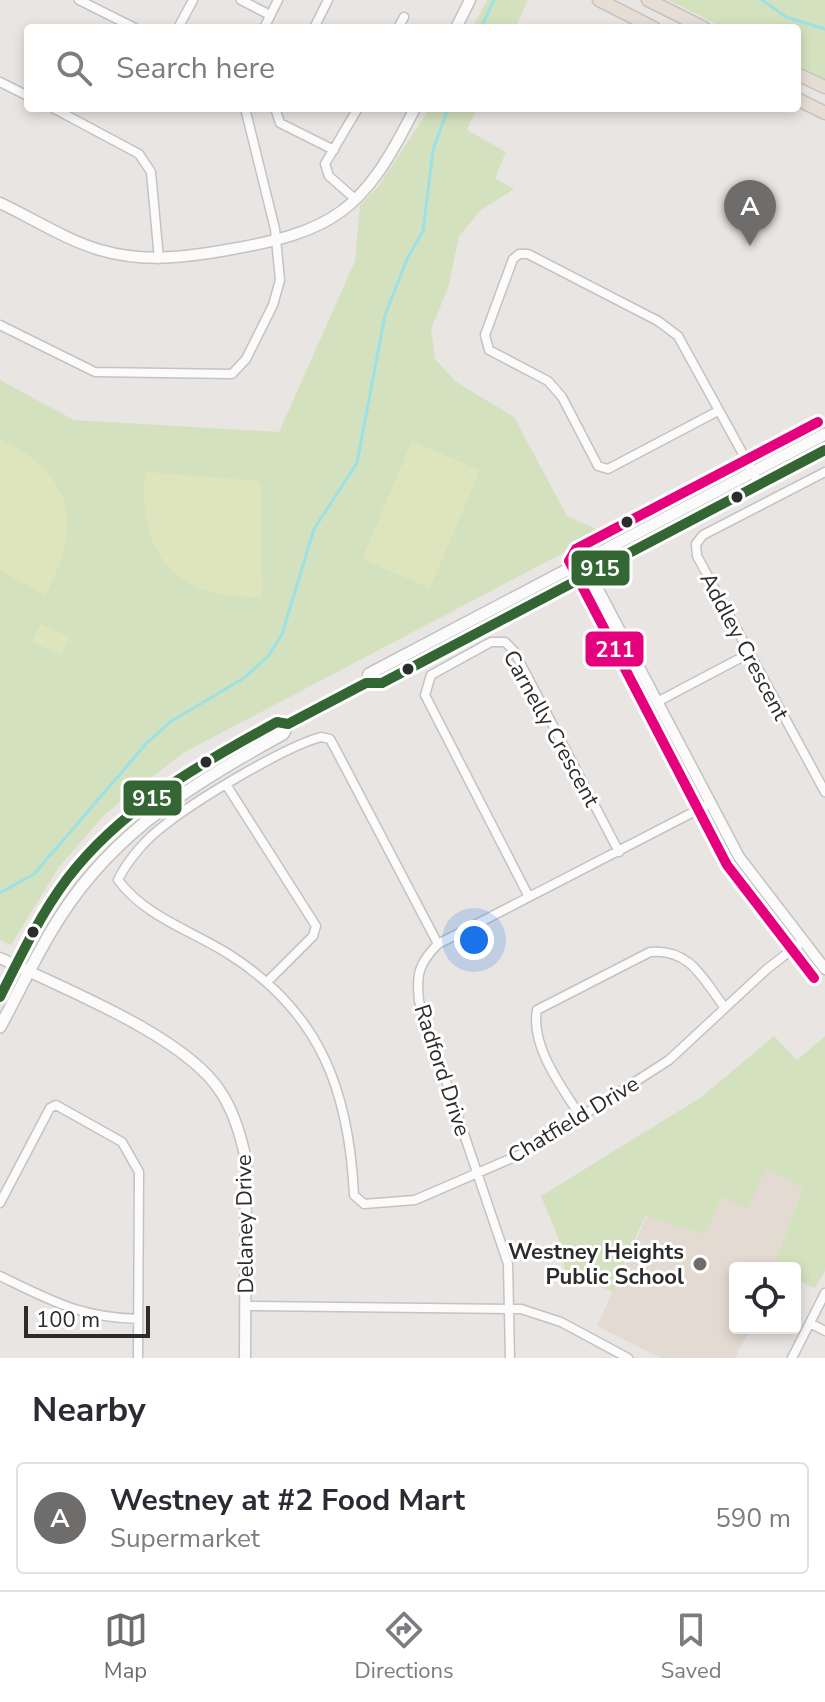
<!DOCTYPE html>
<style>
body{margin:0;font-family:"Nunito Sans",sans-serif;background:#f2f2f3;color:#2b2b33}
.controls{position:absolute;right:24px;bottom:24px;display:grid;overflow:hidden;border-radius:8px;box-shadow:0 4px 12px #0003}
.controls button{width:72px;height:72px;display:grid;place-items:center;padding:0;border:0;border-bottom:2px solid #e1e1e2;background:#fff;color:#2b2b33;font:40px sans-serif}
.scale{position:absolute;left:24px;bottom:20px;width:126px;box-sizing:border-box;padding-left:8px;border:4px solid #2c2c2c;border-top:0;font-size:22px;line-height:28px;white-space:nowrap;color:#2c2c2c;-webkit-text-stroke:6px #fff;paint-order:stroke}
.you{position:absolute;left:474px;top:940px;width:28px;height:28px;margin:-20px;border:6px solid #fff;border-radius:50%;background:#1a73e8;box-shadow:0 0 0 12px #1a73e833}
.badge{display:grid;place-items:center;width:52px;height:52px;border-radius:50%;background:#6e6d6c;color:#fff;font-size:26px;font-weight:700}
.pin{position:absolute;translate:-50% -66px;filter:drop-shadow(0 2px 4px #0008)}
.pin::after{content:'';position:absolute;top:42px;width:28px;height:24px;background:inherit;clip-path:polygon(0 0,100% 0,50% 100%)}
.list{margin:0;padding:0;list-style:none}
h2{display:flex;justify-content:space-between;align-items:center;height:104px;margin:0;padding:0 32px;font-size:34px}
h2 small{font-size:26px;font-weight:400;color:#7c7c81}
.list li{display:grid;grid-template-columns:52px 1fr auto;gap:24px;align-items:center;box-sizing:border-box;height:112px;margin:0 16px 16px;padding:0 16px;border:2px solid #e1e1e2;border-radius:8px}
.list b{display:block;font-size:30px;white-space:nowrap}
.list p{margin:0;font-size:26px;white-space:nowrap;color:#7c7c81}
.list em{font-size:26px;font-style:normal;color:#7c7c81}
.icon{flex:none;width:44px;height:44px;fill:none;stroke:currentColor;stroke-width:2;stroke-linecap:round;stroke-linejoin:round}
.map{position:relative;flex:none;width:825px;height:1358px;overflow:hidden}
.search{position:absolute;background:#fff;box-shadow:0 4px 12px #0003;left:24px;right:24px;top:24px;height:88px;display:flex;align-items:center;gap:20px;box-sizing:border-box;padding:0 28px;border-radius:8px;color:#7c7c81;font-size:30px}
.sheet{height:232px;background:#fff}
nav{display:flex;justify-content:space-around;align-items:center;box-sizing:border-box;height:112px;border-top:2px solid #e1e1e2;background:#fff;font-size:22px;color:#7c7c81}
nav a{display:grid;justify-items:center;gap:4px}
nav .on{color:#6e6d6c}
.map>svg:first-child{display:block}
.education{fill:#e3dad1}
.green{fill:#d4e1be}
.pitch{fill:#dee5bc}
.lines{fill:none;stroke-linecap:round;stroke-linejoin:round}
.stream{stroke:#9be1e5;stroke-width:3}
.minor-casing{stroke:#c4c2c2;stroke-width:11}
.tertiary-casing{stroke:#c4c2c2;stroke-width:13}
.secondary-casing{stroke:#c4c2c2;stroke-width:14}
.primary-casing{stroke:#c5c3c2;stroke-width:15}
.minor{stroke:#fcfbfb;stroke-width:8}
.tertiary{stroke:#fcfbfb;stroke-width:10}
.secondary{stroke:#fcfbfb;stroke-width:11}
.primary{stroke:#e6ded5;stroke-width:12}
.bus-1-casing{stroke:#fff;stroke-width:16}
.bus-2-casing{stroke:#fff;stroke-width:16}
.bus-1{stroke:#363;stroke-width:10}
.bus-2{stroke:#e5007d;stroke-width:10}
.bus-dot{fill:#2c2c2c;stroke:#fff;stroke-width:3}
.poi-dot{fill:#6e6d6c;stroke:#fff;stroke-width:3}
.labels{text-anchor:middle;stroke-width:6;stroke-linejoin:round;paint-order:stroke}
.street-label{font-size:22px;fill:#2c2c2c;stroke:#fff}
.poi-label{font-size:22px;font-weight:bold;fill:#2c2c2c;stroke:#fff;text-anchor:end}
.line-badge{stroke:#fff;stroke-width:3}
.badge-label{font-size:22px;text-anchor:middle;font-weight:bold;fill:#fff}
</style>
<div class="map">
<svg width="825" height="1358" viewBox="0 0 825 1358">
<rect width="100%" height="100%" fill="#e9e5e2"/>
<!-- education -->
<path class="education" d="M766,1169L803,1189L776,1259L778,1268H735V1328H750L735,1358H661L597,1326L647,1216L705,1235L722,1195Z"/>
<!-- green -->
<path class="green" d="M487,0H528L515,28H472Z
M668,0H825V79L797,65V28H724Z
M430,108H477L467,130L506,152L495,178L514,189L480,211L459,236L448,288L431,329L435,359L456,382L514,417L567,516L603,532L183,753L105,814L59,867L11,945L0,940V380L74,420L279,432L355,261L360,205L378,187Z
M774,1036L797,1060L825,1036V1271L815,1288L795,1279V1268H778L776,1259L803,1189L766,1169L747,1209L722,1196L705,1235L646,1216L628,1252L614,1293L565,1270L559,1240L541,1196L700,1098Z"/>
<!-- pitch -->
<path class="pitch" d="M0,439C74,475 84,525 45,595L0,570Z
M412,441L480,470L430,588L362,559Z
M145,472L258,481L261,485L262,597C177,600 138,557 145,472Z
M40,624L70,637L61,655L32,642Z"/>
<g class="lines">
<!-- stream -->
<path class="stream" d="M762,0L786,17L825,29
M481,28L494,0
M0,893L34,874L146,744L170,722L244,678L269,655L282,634L314,529L357,463L385,315L407,259L423,231L433,150L448,108"/>
<defs>
<path id="minor" d="M79,0L135,28
M241,0L270,15
M178,28L193,0
M264,28L278,0
M314,28L328,0
M398,28L404,17
M0,82L28,96
M53,108L139,154L151,172L159,259
M275,108L280,123L334,150
M355,199L329,176L325,164L358,108
M0,325L95,372L232,374L246,359L273,305L280,280L275,229L245,108
M718,411L608,469L598,466L562,397L548,381L489,350L485,335L513,259L519,254H528L658,321L678,336L760,485
M825,472L703,535L696,544L697,556L825,792
M657,702L748,654
M227,786L316,926L313,936L267,982
M529,897L425,695L431,675L491,642H505L514,651L619,852
M438,944L336,750L330,739L321,737C284,747 198,799 166,824C148,837 128,859 118,880C147,918 191,930 230,955C321,1013 349,1092 354,1195L364,1204L415,1200L526,1152L669,1060L767,969L803,941
M581,1117C563,1089 530,1046 537,1010L650,952C690,948 703,979 725,1008
M0,1203L50,1108L56,1105L122,1142L139,1172L138,1358
M0,1276C52,1301 79,1317 138,1319
M246,1306L521,1309L561,1322L628,1358
M810,1323L825,1331
M510,1358L508,1264L419,1001C416,974 419,963 438,944L709,804
M792,1358L825,1293"/>
<path id="tertiary" d="M456,28L470,0
M0,203C32,218 66,240 100,250C141,262 179,258 221,251C335,232 363,212 415,108
M583,561L739,857L825,969
M0,958C60,987 185,1036 220,1091C234,1111 241,1136 246,1160L245,1358"/>
<path id="secondary" d="M366,683L369,674L825,434
M0,997C20,957 40,916 67,879C119,808 200,763 277,722L288,724L366,683H382L825,450
M0,1027C20,990 38,950 62,914C116,830 197,781 283,734L288,724"/>
<path id="primary" d="M599,0L654,28
M648,0L704,28
M797,74L825,87
M797,99L825,113"/>
</defs>
<!-- minor casing -->
<use href="#minor" class="minor-casing"/>
<!-- tertiary casing -->
<use href="#tertiary" class="tertiary-casing"/>
<!-- secondary casing -->
<use href="#secondary" class="secondary-casing"/>
<!-- primary casing -->
<use href="#primary" class="primary-casing"/>
<!-- minor -->
<use href="#minor" class="minor"/>
<!-- tertiary -->
<use href="#tertiary" class="tertiary"/>
<!-- secondary -->
<use href="#secondary" class="secondary"/>
<!-- primary -->
<use href="#primary" class="primary"/>
<defs>
<path id="bus-1" d="M0,997C20,957 40,915 67,879C121,808 200,764 277,722L288,724L366,683H382L825,450"/>
<path id="bus-2" d="M814,978L727,865L569,561L576,549L818,422"/>
</defs>
<!-- bus-1 casing -->
<use href="#bus-1" class="bus-1-casing"/>
<!-- bus-2 casing -->
<use href="#bus-2" class="bus-2-casing"/>
<!-- bus-1 -->
<use href="#bus-1" class="bus-1"/>
<!-- bus-2 -->
<use href="#bus-2" class="bus-2"/>
</g>
<!-- markers -->
<g class="bus-dot">
<circle cx="737" cy="497" r="7"/>
<circle cx="627" cy="522" r="7"/>
<circle cx="408" cy="669" r="7"/>
<circle cx="206" cy="762" r="7"/>
<circle cx="33" cy="932" r="7"/>
</g>
<circle class="poi-dot" cx="700" cy="1264" r="8"/>
<g class="labels">
<!-- street labels -->
<g class="street-label">
<text transform="translate(745 646) rotate(62)" y="8">Addley Crescent</text>
<text transform="translate(552 728) rotate(61)" y="8">Carnelly Crescent</text>
<text transform="translate(443 1070) rotate(72)" y="8">Radford Drive</text>
<text transform="translate(573 1119) rotate(-31)" y="8">Chatfield Drive</text>
<text transform="translate(244 1224) rotate(-91)" y="8">Delaney Drive</text>
</g>
<!-- poi labels -->
<g class="poi-label">
<text x="684" y="1259">Westney Heights<tspan x="684" dy="25">Public School</tspan></text>
</g>
</g>
<g class="line-badge">
<rect x="570" y="549" width="61" height="38" rx="8" fill="#363"/>
<rect x="584" y="630" width="61" height="38" rx="8" fill="#e5007d"/>
<rect x="122" y="779" width="61" height="38" rx="8" fill="#363"/>
</g>
<g class="badge-label">
<text x="600" y="576">915</text>
<text x="615" y="657">211</text>
<text x="152" y="806">915</text>
</g>
</svg>
<div class="controls">
<button><svg class="icon" aria-label="locate" viewBox="0 0 24 24"><circle cx="12" cy="12" r="6"/><path d="M12 2v4M12 18v4M2 12h4M18 12h4"/></svg></button>
</div>
<div class="scale">100 m</div>
<div class="you"></div>
<div class="pin badge" style="left:750px;top:246px">A</div>
<div class="search"><svg class="icon" aria-label="search" viewBox="0 0 24 24"><circle cx="10" cy="10" r="6"/><path d="M15 15l6 6"/></svg>Search here</div>
</div>
<section class="sheet">
<h2>Nearby<small></small></h2>
<ul class="list">
<li><span class="badge">A</span><div><b>Westney at #2 Food Mart</b><p>Supermarket</p></div><em>590 m</em></li>
</ul>
</section>
<nav>
<a class="on"><svg class="icon" aria-label="map" viewBox="0 0 24 24"><path d="M3 6l6-2 6 2 6-2v14l-6 2-6-2-6 2zM9 4v14M15 6v14"/></svg>Map</a>
<a><svg class="icon" aria-label="directions" viewBox="0 0 24 24"><path d="M12 3l9 9-9 9-9-9zM9 14v-3h6M13 9l2 2-2 2"/></svg>Directions</a>
<a><svg class="icon" aria-label="saved" viewBox="0 0 24 24"><path d="M7 4h10v16l-5-4-5 4z"/></svg>Saved</a>
</nav>
